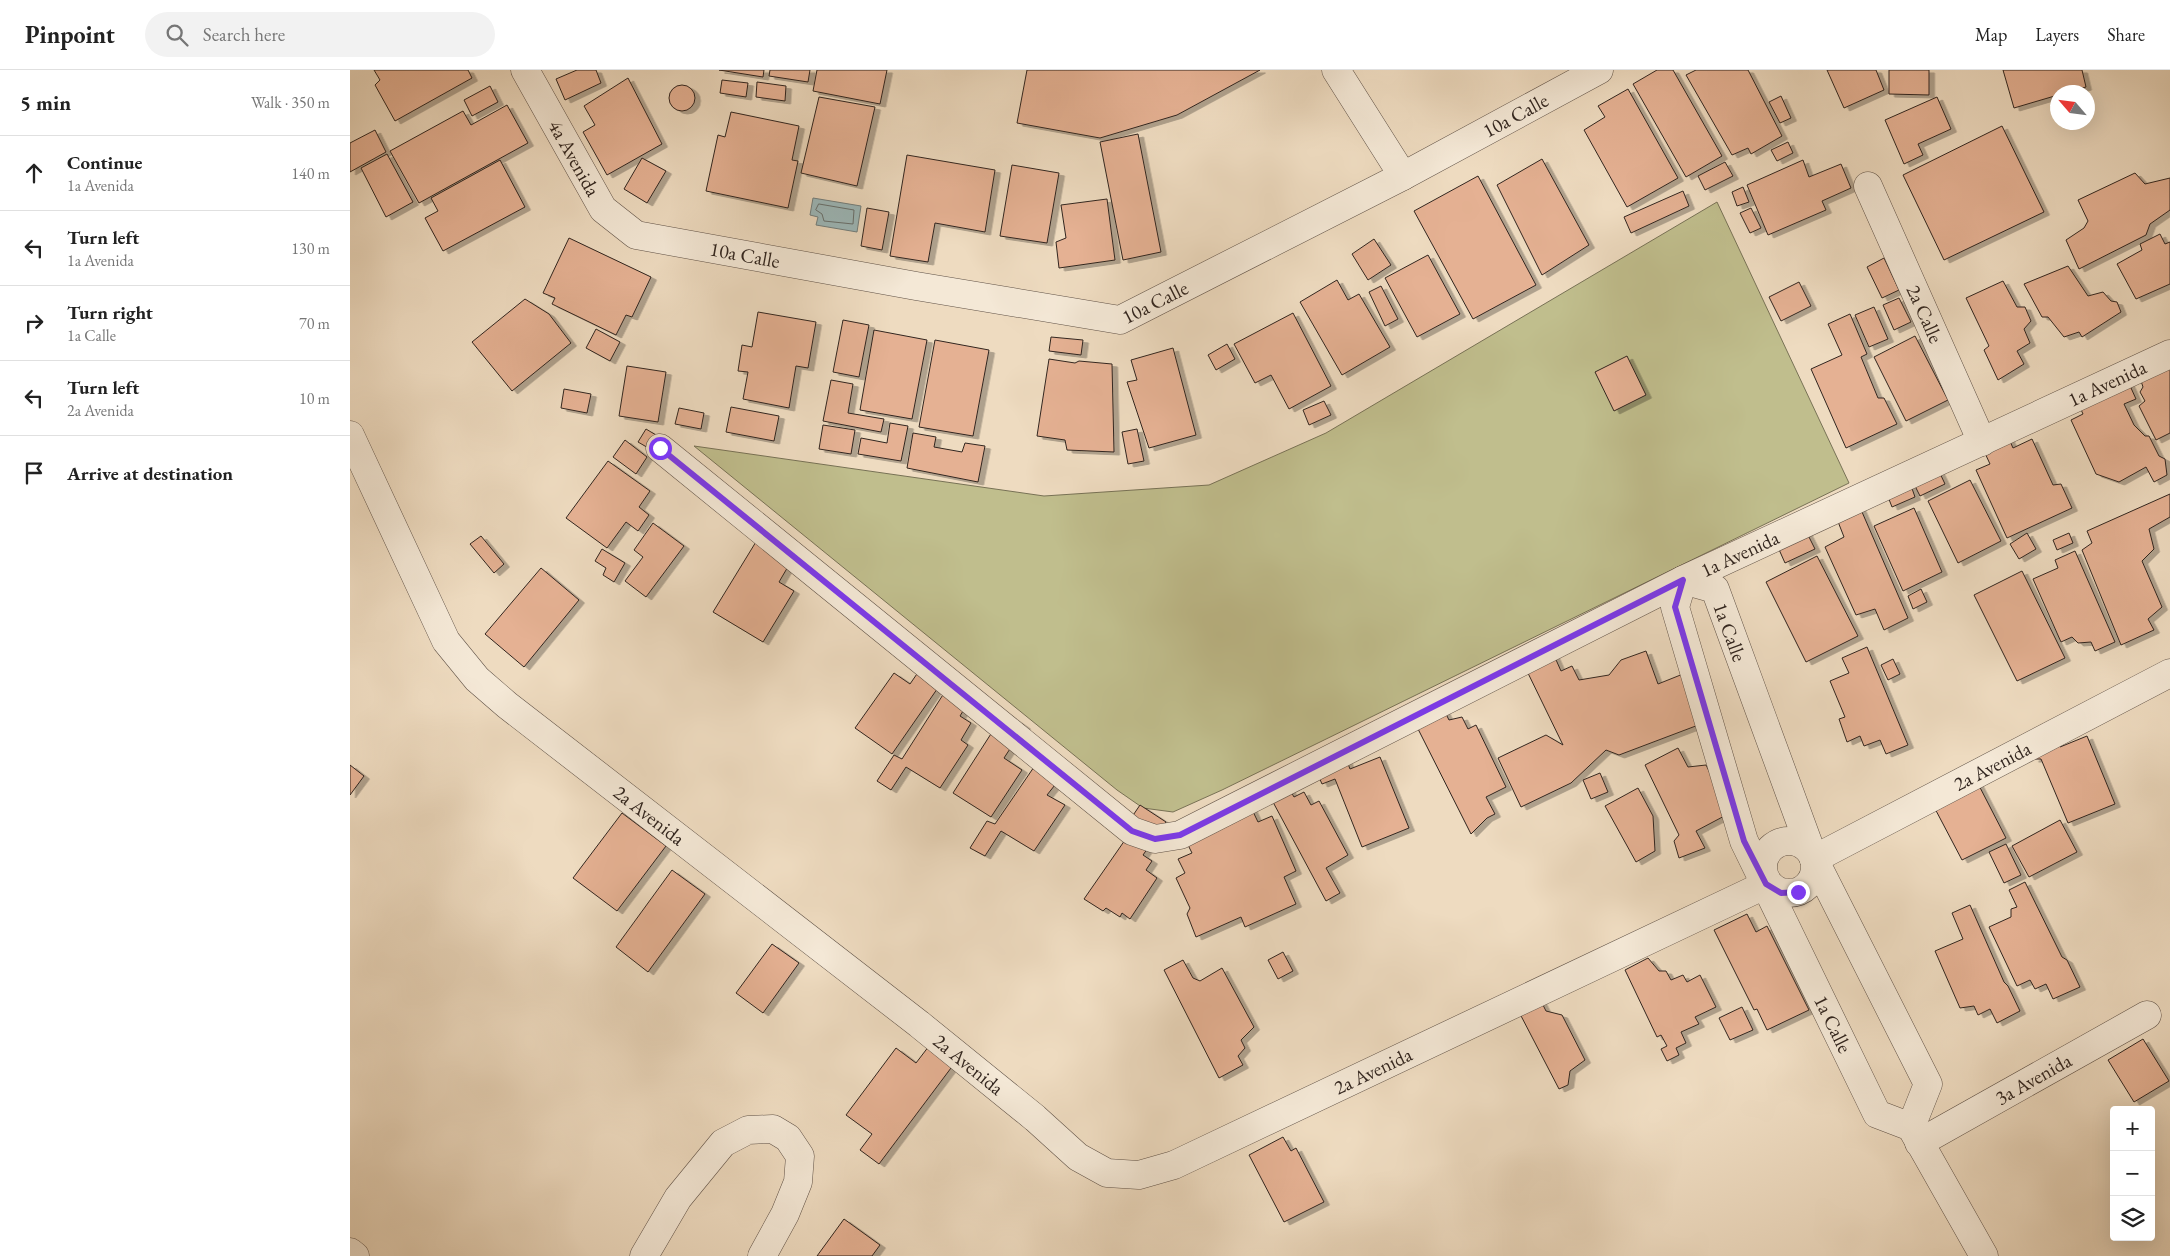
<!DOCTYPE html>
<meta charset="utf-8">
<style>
body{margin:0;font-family:"EB Garamond",serif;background:#f2f2f2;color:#222}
.controls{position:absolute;right:15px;bottom:15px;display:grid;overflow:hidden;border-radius:5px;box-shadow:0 5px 20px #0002}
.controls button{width:45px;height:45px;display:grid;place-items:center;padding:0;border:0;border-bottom:1px solid #e0e0e0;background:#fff;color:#222;font:25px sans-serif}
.compass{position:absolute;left:1700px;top:15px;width:45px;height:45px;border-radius:50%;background:#fff;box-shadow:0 5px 20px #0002;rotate:298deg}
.stop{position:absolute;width:15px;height:15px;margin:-11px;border:4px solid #7c3aed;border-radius:50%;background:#fff}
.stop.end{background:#7c3aed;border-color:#fff;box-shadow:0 1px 5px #0008}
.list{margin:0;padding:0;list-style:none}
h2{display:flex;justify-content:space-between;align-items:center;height:65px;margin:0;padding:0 20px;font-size:21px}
h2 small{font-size:16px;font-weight:400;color:#767676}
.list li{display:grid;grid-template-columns:32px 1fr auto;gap:15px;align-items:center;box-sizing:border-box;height:75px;padding:0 20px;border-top:1px solid #e0e0e0}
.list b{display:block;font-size:19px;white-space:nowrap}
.list p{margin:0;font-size:16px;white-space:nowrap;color:#767676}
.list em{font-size:16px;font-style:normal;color:#767676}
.icon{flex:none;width:28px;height:28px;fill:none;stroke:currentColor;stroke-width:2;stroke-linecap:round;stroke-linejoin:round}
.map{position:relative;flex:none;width:1820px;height:1186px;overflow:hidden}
header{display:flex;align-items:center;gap:30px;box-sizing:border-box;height:70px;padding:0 25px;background:#fff;border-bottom:1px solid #e0e0e0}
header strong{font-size:24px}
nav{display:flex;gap:28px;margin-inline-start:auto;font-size:18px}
.search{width:350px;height:45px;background:#f2f2f2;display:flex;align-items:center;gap:12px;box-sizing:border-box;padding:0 18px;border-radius:28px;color:#767676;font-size:19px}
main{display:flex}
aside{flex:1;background:#fff}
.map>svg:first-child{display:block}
.green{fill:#c0be8d;stroke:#787256}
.water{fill:#9cb9bb;stroke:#717e7d}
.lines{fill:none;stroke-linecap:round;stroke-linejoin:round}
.shore{stroke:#666f6d;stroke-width:1}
.building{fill:#e5b193;stroke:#31251f;filter:url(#shadow)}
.minor-casing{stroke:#605247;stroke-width:29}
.minor{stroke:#f4e8d6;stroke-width:28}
.route{stroke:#7c3aed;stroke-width:6}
.labels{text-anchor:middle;stroke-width:4;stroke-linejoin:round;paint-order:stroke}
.street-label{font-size:20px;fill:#31251f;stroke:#f4e8d6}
</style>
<header>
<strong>Pinpoint</strong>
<div class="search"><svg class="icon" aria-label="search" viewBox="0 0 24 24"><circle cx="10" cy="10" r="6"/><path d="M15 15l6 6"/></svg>Search here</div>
<nav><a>Map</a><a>Layers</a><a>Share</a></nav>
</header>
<main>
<aside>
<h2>5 min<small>Walk · 350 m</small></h2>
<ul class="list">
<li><svg class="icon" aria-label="ahead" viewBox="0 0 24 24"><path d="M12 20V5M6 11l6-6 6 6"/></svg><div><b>Continue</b><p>1a Avenida</p></div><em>140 m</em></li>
<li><svg class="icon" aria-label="left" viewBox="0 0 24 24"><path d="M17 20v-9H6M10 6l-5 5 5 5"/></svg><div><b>Turn left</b><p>1a Avenida</p></div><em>130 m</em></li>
<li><svg class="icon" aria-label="right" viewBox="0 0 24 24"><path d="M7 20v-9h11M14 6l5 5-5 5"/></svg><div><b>Turn right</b><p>1a Calle</p></div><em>70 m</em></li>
<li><svg class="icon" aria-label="left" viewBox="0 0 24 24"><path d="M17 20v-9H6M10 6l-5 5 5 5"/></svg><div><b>Turn left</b><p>2a Avenida</p></div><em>10 m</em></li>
<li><svg class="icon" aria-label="arrive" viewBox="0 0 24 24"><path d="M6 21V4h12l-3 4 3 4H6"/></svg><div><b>Arrive at destination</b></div></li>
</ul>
</aside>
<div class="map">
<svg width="1820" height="1186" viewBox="0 0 1820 1186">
<defs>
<filter id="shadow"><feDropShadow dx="5.5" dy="3" stdDeviation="0" flood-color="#0004"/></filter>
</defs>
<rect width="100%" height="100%" fill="#eedbc0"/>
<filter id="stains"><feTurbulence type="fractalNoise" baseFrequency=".004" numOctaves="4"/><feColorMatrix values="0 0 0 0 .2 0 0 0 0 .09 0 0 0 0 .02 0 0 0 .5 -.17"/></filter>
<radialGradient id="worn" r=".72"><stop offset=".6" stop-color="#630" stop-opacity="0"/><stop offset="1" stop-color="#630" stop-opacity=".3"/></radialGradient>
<!-- green -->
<path class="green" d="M1367,132L1499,413L872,720L823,742L793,738L767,720L344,376L694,426L859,415L976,363Z"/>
<!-- water -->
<path class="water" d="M463,128L511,136L507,162L466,155L468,147L460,145Z"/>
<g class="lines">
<!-- shore -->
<path class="shore" d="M469,134L504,140L503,154L474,151L472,144L466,140Z"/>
</g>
<!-- building -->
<path class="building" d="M24,0H118L122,8L45,51L25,15L30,10Z
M227,0H246L251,13L215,30L206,9Z
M369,0H414L413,7Z
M420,0H460L458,12L419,6Z
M467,0H537L530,34L463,21Z
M677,0H910L827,45L750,68L667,53Z
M1307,0H1323L1372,86L1336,107L1283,14Z
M1346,0H1398L1432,66L1401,84L1398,78L1382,85L1336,5Z
M1477,0H1526L1534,20L1494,38Z
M1539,0H1579V25L1539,24Z
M1653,0H1732L1736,17L1718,22H1708V25L1664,38Z
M278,8L312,74L257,105L233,62L245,55L234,36Z
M372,10L398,13L396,27L370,23Z
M407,12L436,16L435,31L406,27Z
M319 28a13 13 0 1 1 26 0a13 13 0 1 1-26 0Z
M140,16L148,32L122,46L114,30Z
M1278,19L1328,108L1277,137L1234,60L1255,47L1248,36Z
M1431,26L1441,48L1430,53L1419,32Z
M469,27L525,37L507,116L451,103Z
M1587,27L1601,59L1568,74L1573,85L1554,94L1535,50Z
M157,35L178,73L69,133L40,81L113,41L121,55Z
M381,42L449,56L442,90L448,91L438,138L356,121L368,65L375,67Z
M1652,56L1694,142L1594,190L1553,105Z
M25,60L36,82L0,102V73Z
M788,64L811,182L773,190L750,72Z
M1438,72L1443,83L1427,91L1421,80Z
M37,84L63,132L36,147L11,98Z
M557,85L645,100L635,162L585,153L578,192L540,186Z
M292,88L316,101L297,133L274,119Z
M1192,89L1239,175L1192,205L1147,115Z
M150,90L175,137L93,181L75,148L88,141L81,128Z
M1453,90L1459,107L1491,94L1501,118L1472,131L1476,140L1418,165L1397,115Z
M1375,92L1383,106L1355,120L1348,106Z
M662,95L709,103L697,173L650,166Z
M1785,103L1795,114L1820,108V140L1800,154L1796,165L1729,199L1716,170L1734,158L1738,151L1728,130Z
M1128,106L1186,215L1123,249L1064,141Z
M1393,117L1399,132L1387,136L1382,122Z
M1333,121L1339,136L1281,163L1274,147Z
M757,129L765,190L709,198L706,172L716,168L711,135Z
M517,138L539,142L532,180L511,176Z
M1401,138L1411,158L1400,163L1390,143Z
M1810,164L1815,174L1820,172V214L1786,229L1767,194L1792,180L1790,174Z
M219,168L301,207L282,247L276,245L266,265L202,234L205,228L193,223Z
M1024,169L1041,195L1018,210L1002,184Z
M1078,185L1110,244L1067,267L1035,208Z
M1534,188L1549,220L1532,228L1517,197Z
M1718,196L1738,226L1753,222L1761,231L1767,232L1771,242L1732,267L1729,262L1714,267L1698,247H1692L1674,214Z
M987,210L998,230L1009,224L1040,277L992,305L950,232Z
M1653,211L1667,237H1675L1681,251L1674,259L1680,273L1667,281L1674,294L1648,310L1634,280L1639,276L1616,228Z
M1449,212L1461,236L1431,251L1419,227Z
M1031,216L1048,249L1035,256L1019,222Z
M1549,228L1561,252L1544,260L1533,235Z
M175,229L199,244L221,273L162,321L122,272Z
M1524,237L1538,269L1519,277L1505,245Z
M408,242L466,252L458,298L446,296L439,338L393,329L398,302L388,301L392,275L402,277Z
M943,243L981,316L939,339L921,305L905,313L884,274Z
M1500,244L1517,284L1511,287L1528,328H1534L1547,354L1496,378L1461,299L1492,285L1478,254Z
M493,250L519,255L509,307L483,302Z
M246,259L270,272L260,291L236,278Z
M524,260L577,270L562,349L510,340Z
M1565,266L1598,330L1556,351L1524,287Z
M701,267L733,270L731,285L699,281Z
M585,270L639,280L623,366L569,357Z
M877,274L885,289L866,300L858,285Z
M823,278L846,365L799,378L777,312L787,310L781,290Z
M1820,280V363L1806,370L1789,336L1795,331L1790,322L1793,317L1789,305Z
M1277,286L1296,325L1264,341L1245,302Z
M699,289L725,293L729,291L762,294L764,382L717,380L715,370L687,366Z
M277,296L316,302L308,352L269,346Z
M1772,298L1786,329L1774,334L1784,355L1795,366H1799L1809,386L1815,389L1817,405L1804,412L1796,397L1769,412L1746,404L1721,350L1733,344L1728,333Z
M481,310L503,314L498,343L534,349L531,362L473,351Z
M214,319L241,324L237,343L211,338Z
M974,331L981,345L959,355L953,340Z
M381,337L429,346L424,371L376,362Z
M329,338L354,343L351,359L325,354Z
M540,353L558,356L551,391L508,384L511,368L537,373Z
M473,355L505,360L501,384L469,379Z
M296,359L321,374L314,387L288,372Z
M787,359L794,391L778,394L772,362Z
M563,363L586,367L584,377L612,382L615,373L635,376L628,412L557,398Z
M1659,369L1663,378L1682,369L1703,415L1711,414L1722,438L1657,468L1626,400L1640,394L1634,381Z
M275,370L297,387L286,404L263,387Z
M258,391L300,421L289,437L299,445L288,461L276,452L257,478L216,448Z
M1587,397L1595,414L1570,426L1562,410Z
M1559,410L1565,427L1542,437L1535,419Z
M1620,410L1651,471L1608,493L1578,431Z
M1820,424V447L1799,459L1804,479L1792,491L1812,537L1798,549L1804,560L1771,575L1732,480L1742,473L1737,461Z
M1509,435L1558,548L1534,560L1525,539L1506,545L1475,477L1494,467L1485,444Z
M1564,438L1592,502L1553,521L1524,456Z
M303,453L334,476L296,527L275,511L293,487L284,480Z
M1456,461L1465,479L1435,493L1427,475Z
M412,462L446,483L429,512L444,521L413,572L363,542Z
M1677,463L1686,479L1669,489L1660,474Z
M1719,463L1723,473L1707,480L1703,470Z
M131,466L154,494L144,503L120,474Z
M252,479L275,493L264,512L253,505L256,498L245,491Z
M1725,481L1765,572L1745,581L1741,572L1728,573L1722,567L1711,572L1683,509L1708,498L1705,490Z
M1467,486L1508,566L1456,592L1416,512Z
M191,498L229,530L174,597L135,564Z
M1672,501L1715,588L1667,611L1624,525Z
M1571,519L1577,532L1563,539L1558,526Z
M1517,577L1558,675L1536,684L1530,670L1514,676L1510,666L1497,672L1489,649L1495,647L1480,611L1499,603L1492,588Z
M1296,581L1308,614L1333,604L1351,654L1269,685L1256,680L1221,713L1171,737L1148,688L1196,665L1213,675L1175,597L1203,583L1211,601L1222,596L1229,610L1259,605L1271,590Z
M1543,589L1550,604L1538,610L1531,595Z
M571,598L592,612L542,684L505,658L544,603L560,614Z
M603,609L624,623L610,646L621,653L611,670L618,675L590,718L556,697L541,720L527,711L544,685L552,689Z
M1092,636L1099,650L1112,647L1118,659L1126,655L1156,717L1136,727L1145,744L1137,748L1121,764L1064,651Z
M655,642L675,656L654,688L672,700L641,747L603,723Z
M1704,662L1710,677L1737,666L1765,734L1718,753L1691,689H1683Z
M697,678L720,696L697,725L715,735L684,781L651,761L635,786L620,778L637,751L645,754Z
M1328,678L1338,697L1356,695L1380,743L1346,761L1355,778L1329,788L1324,771L1329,765L1295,695Z
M995,686L1000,699L1030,687L1059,758L1012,777L985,709L972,714L965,698Z
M0,695L14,706L0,725Z
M1621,700L1656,768L1612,790L1582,733Z
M1250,703L1258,722L1241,729L1233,710Z
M937,715L944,727L954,722L961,735L969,731L998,785L976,798L990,823L976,831L916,719Z
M1288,718L1303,746L1305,781L1286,792L1255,736Z
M896,727L908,752L922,746L946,801L934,807L946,834L895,857L891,847L846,867L837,844L840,838L826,808L835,803L828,789L842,783L835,769Z
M790,735L816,752L793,785L802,791L796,800L807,808L780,849L772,843L770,847L756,838L753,841L734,829L775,770L769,766Z
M272,743L316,776L267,841L223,808Z
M1710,750L1727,782L1679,807L1662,776Z
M1656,774L1671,805L1654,813L1639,782Z
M322,800L355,824L298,902L266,877Z
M1675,812L1712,887L1717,890L1730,917L1703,929L1696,914L1685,919L1680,910L1667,916L1639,857L1661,847V839L1667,837L1659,820Z
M1620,835L1654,912L1658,916L1670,941L1647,953L1640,939L1628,945L1624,936L1610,938L1585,881L1613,869L1602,843Z
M1397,844L1406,862L1417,856L1459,940L1417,960L1407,939L1404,940L1364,860Z
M422,874L449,893L413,943L386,923Z
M933,882L943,901L928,909L918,890Z
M1298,888L1309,901H1316L1321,910L1333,905L1337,912L1350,905L1366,937L1345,947L1349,954L1331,962L1336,973L1326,978L1329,985L1317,991L1311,979L1317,976L1311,965L1307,967L1275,900Z
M833,890L843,908L850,911L872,898L904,957L891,970L895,978L888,986L893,995L869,1008L814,900Z
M1191,931L1196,941L1212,945L1235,990L1220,1001L1218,1015L1209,1019L1169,942Z
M1392,937L1403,960L1380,970L1369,948Z
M1793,969L1819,1011L1784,1032L1758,990Z
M579,976L604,994L529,1094L510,1080L522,1064L496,1045L546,978L566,993Z
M933,1067L941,1081L946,1078L974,1132L934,1152L899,1085Z
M494,1149L530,1175L522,1186H467Z"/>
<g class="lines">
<defs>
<g id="minor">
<path id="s1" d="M175,0L253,139L286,165L566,216L770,250L1053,106L1249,0"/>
<path d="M986,0L1053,106"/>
<path id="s2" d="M1518,116L1632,372"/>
<path id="s3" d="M0,365L96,571L127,609L157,635L569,954L685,1048L728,1087L757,1103L789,1105L824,1095L1417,814"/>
<path id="s4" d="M310,378L782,761L805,769L830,765L1333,510L1820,284"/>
<circle cx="1439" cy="797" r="26"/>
<path id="s5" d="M1464,789L1820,603"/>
<path id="s6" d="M1561,1057L1578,1014L1464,789L1365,519L1333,510L1325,537L1394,771L1527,1044L1561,1057L1634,1186"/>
<path id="s7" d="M1569,1073L1797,945"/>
<path d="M0,1182L5,1186"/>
<path d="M294,1186L328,1128L373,1073L398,1060L423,1059L438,1068L450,1086L448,1112L435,1144L412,1186"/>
</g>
</defs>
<!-- minor casing -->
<use href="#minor" class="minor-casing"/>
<!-- minor -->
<use href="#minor" class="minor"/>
</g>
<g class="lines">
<!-- route -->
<path class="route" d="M310,378L782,761L805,769L830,765L1333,510L1325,537L1394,771L1416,814L1431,823L1448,822"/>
</g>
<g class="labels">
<!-- street labels -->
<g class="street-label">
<text dy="7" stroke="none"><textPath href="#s1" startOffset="1138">10a Calle</textPath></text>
<text dy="7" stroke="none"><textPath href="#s1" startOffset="101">4a Avenida</textPath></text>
<text dy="7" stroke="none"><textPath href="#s1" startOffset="312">10a Calle</textPath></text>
<text dy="7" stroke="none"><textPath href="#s1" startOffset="732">10a Calle</textPath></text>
<text dy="7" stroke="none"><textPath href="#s2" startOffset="140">2a Calle</textPath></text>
<text dy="7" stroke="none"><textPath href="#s4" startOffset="1689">1a Avenida</textPath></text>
<text dy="7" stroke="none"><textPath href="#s4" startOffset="1284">1a Avenida</textPath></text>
<text transform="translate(1380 562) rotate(70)" y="7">1a Calle</text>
<text dy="7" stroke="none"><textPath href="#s5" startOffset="201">2a Avenida</textPath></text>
<text dy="7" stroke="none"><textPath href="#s3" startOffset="496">2a Avenida</textPath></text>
<text dy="7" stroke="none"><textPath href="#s6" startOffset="1095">1a Calle</textPath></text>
<text dy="7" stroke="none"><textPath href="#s3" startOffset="901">2a Avenida</textPath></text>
<text dy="7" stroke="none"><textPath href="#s3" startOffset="1366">2a Avenida</textPath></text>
<text dy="7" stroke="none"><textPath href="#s7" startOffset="131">3a Avenida</textPath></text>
</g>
</g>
<rect width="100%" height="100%" filter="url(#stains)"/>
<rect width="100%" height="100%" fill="url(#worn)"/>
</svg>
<div class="controls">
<button>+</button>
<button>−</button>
<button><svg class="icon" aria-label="layers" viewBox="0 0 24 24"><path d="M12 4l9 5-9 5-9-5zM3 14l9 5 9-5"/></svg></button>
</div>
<svg class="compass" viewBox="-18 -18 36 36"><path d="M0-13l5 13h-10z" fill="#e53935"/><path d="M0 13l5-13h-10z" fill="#767676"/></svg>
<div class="stop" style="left:310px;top:378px"></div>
<div class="stop end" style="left:1448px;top:822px"></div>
</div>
</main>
